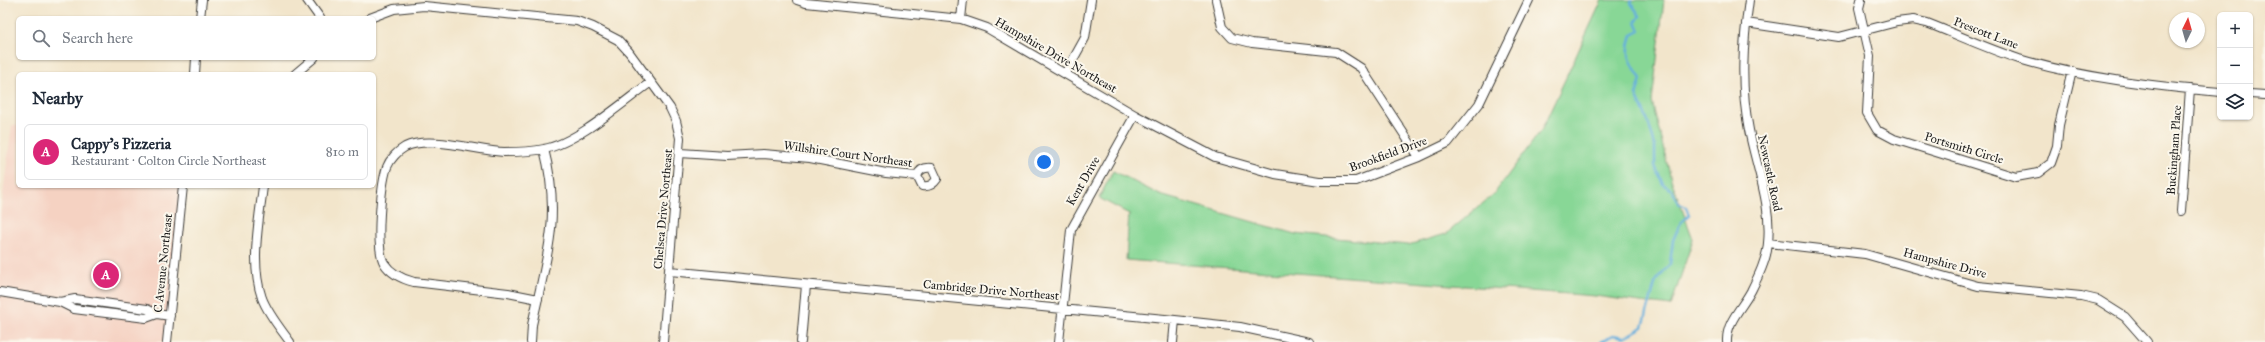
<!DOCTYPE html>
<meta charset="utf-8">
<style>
body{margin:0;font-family:"IM FELL Great Primer",serif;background:#f2f2f3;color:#1f2937}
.controls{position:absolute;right:12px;top:12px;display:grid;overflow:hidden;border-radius:6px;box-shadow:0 1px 3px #0004}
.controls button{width:36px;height:36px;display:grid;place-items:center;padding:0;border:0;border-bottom:1px solid #e0e1e3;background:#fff;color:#1f2937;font:20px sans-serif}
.compass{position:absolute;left:2169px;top:12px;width:36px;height:36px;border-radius:50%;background:#fff;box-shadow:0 1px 3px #0004;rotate:5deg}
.you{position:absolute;left:1044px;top:162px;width:14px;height:14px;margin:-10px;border:3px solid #fff;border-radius:50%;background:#1a73e8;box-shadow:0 0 0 6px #1a73e833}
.badge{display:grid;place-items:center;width:26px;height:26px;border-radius:50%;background:#db2777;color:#fff;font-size:13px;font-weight:700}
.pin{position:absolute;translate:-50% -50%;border:2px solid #fff;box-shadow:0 1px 4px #0006}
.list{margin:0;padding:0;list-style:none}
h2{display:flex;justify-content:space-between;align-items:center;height:52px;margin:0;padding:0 16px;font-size:17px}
h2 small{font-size:13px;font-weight:400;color:#747a83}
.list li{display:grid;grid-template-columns:26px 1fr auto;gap:12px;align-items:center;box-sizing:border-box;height:56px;margin:0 8px 8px;padding:0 8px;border:1px solid #e0e1e3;border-radius:6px}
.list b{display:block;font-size:15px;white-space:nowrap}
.list p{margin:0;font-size:13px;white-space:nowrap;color:#747a83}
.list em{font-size:13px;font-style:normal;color:#747a83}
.icon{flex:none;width:22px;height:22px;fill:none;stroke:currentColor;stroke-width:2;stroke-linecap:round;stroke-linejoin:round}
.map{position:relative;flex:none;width:2265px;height:342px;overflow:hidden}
.search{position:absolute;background:#fff;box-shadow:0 1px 3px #0004;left:16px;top:16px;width:360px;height:44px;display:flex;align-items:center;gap:10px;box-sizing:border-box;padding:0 14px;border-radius:6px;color:#747a83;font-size:15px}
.panel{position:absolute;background:#fff;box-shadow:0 1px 3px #0004;left:16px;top:72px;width:360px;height:116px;border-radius:6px}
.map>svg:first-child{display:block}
.built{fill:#f5d2c2}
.green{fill:#88d796;stroke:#527a59}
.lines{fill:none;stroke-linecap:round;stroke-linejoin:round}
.stream{stroke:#65afdd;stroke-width:2.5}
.minor-casing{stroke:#3c3a36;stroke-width:10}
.minor{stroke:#fff;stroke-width:8}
.labels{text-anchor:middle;stroke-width:4;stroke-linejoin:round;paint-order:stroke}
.street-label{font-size:12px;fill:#1c1c1c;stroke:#fbf7ec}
</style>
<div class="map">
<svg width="2265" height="342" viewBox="0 0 2265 342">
<rect width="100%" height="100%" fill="#fbf7ec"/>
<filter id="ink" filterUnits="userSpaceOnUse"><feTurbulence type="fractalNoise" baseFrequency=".025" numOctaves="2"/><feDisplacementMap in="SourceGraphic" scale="8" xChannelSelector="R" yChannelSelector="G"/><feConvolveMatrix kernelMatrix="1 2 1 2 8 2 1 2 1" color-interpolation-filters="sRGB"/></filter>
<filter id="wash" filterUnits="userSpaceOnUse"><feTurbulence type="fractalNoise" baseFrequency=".012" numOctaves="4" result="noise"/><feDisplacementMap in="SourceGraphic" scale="16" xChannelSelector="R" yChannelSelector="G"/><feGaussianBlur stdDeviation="0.9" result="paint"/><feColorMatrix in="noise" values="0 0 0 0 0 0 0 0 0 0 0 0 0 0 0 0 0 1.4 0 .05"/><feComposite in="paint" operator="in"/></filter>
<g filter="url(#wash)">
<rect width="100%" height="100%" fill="#f2e5cb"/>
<!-- built -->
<path class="built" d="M12,125L18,126V186H183L167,342H0V216Z"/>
<!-- green -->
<path class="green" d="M1602,0H1664L1652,102L1671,179L1693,239L1671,306L1595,296L1126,260L1129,214L1099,198L1113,171L1160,195L1295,234L1408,245L1446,234L1494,194L1542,129Z"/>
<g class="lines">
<!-- stream -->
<path class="stream" d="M1601,342L1613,335L1625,337L1643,327L1656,280L1670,264L1673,240L1681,222L1689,215L1686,207L1678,203L1672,190L1663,184L1655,166V146L1648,121L1636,95L1641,79C1630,61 1625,55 1632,35L1640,31L1636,21L1640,16L1631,3L1632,0"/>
</g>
</g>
<g filter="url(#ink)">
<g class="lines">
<defs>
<path id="minor" d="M307,0L320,18
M797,0L806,3L961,19L987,28L1135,115L1215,157L1275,174L1320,181H1356L1419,157L1448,143L1479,104L1529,0
M1216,0L1222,27L1232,38L1252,43L1336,52L1361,68L1419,157
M1861,0L1859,8L1870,56L1867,113L1877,130L1894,139L2016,177L2038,173L2051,163L2057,146L2059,125L2072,71
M200,18L202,0
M370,18L394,9L424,6L577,21L593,27L618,40L629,52L670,108L676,121L680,138L663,342
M961,19L963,0
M1746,23L1839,37L1897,22L1913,20L1927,23C1958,35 1988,49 2019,59C2083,78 2153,86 2220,92
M195,74L196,58
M295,74L314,58
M1065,74L1085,38L1091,0
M2250,94L2265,95
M680,153L727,156L763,154L810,158L886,173L917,176L922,186C929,187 933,185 937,179L932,168C924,167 920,169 917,176
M263,186C259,222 250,263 262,298C268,314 280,328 290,342
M2181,211L2190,89
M1768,243L1865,254L1978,286L2081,296L2098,300L2125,317L2147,342
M670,271L1175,320L1240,327L1309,342
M0,292L60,302L75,299L147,309L157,314L170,316
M538,299L508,293L414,282C402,279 391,274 384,263C375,247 381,185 387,167C390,159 398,151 405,147C429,135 478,151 504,152C517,152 531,152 544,149C577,143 623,102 651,82
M60,302L74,309L146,318L157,314
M167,342L183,186
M531,342L532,325C546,259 562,218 544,149
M801,342L806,285
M1059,342L1071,230L1135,115
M1173,342L1175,320
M1727,342C1726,322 1742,308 1751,291C1758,277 1767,259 1768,243C1772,205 1756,166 1749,130C1740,86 1743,43 1749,0"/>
</defs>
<!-- minor casing -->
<use href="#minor" class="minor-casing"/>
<!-- minor -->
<use href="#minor" class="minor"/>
</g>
</g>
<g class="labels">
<!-- street labels -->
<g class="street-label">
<text transform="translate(1986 33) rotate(21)" y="4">Prescott Lane</text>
<text transform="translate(1056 55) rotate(30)" y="4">Hampshire Drive Northeast</text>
<text transform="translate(1964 148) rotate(17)" y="4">Portsmith Circle</text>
<text transform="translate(2174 150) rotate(-86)" y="4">Buckingham Place</text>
<text transform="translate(848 154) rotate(8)" y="4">Willshire Court Northeast</text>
<text transform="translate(1388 154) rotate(-20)" y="4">Brookfield Drive</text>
<text transform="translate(1770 173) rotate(78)" y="4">Newcastle Road</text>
<text transform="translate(1083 181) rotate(-60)" y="4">Kent Drive</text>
<text transform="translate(663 209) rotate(-85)" y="4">Chelsea Drive Northeast</text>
<text transform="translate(163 263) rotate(-84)" y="4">C Avenue Northeast</text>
<text transform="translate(1945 263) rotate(15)" y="4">Hampshire Drive</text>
<text transform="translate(991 290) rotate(5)" y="4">Cambridge Drive Northeast</text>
</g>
</g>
</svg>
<div class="controls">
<button>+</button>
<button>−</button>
<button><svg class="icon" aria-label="layers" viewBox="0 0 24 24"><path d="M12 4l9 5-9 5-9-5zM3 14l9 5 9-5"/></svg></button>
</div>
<svg class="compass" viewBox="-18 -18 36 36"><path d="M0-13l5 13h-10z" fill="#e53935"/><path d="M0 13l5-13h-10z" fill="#747a83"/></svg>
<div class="you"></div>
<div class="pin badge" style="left:106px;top:275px">A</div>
<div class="search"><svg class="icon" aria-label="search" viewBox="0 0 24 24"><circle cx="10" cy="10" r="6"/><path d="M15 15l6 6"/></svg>Search here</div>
<section class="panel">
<h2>Nearby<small></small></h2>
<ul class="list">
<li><span class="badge">A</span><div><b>Cappy's Pizzeria</b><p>Restaurant · Colton Circle Northeast</p></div><em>810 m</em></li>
</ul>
</section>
</div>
